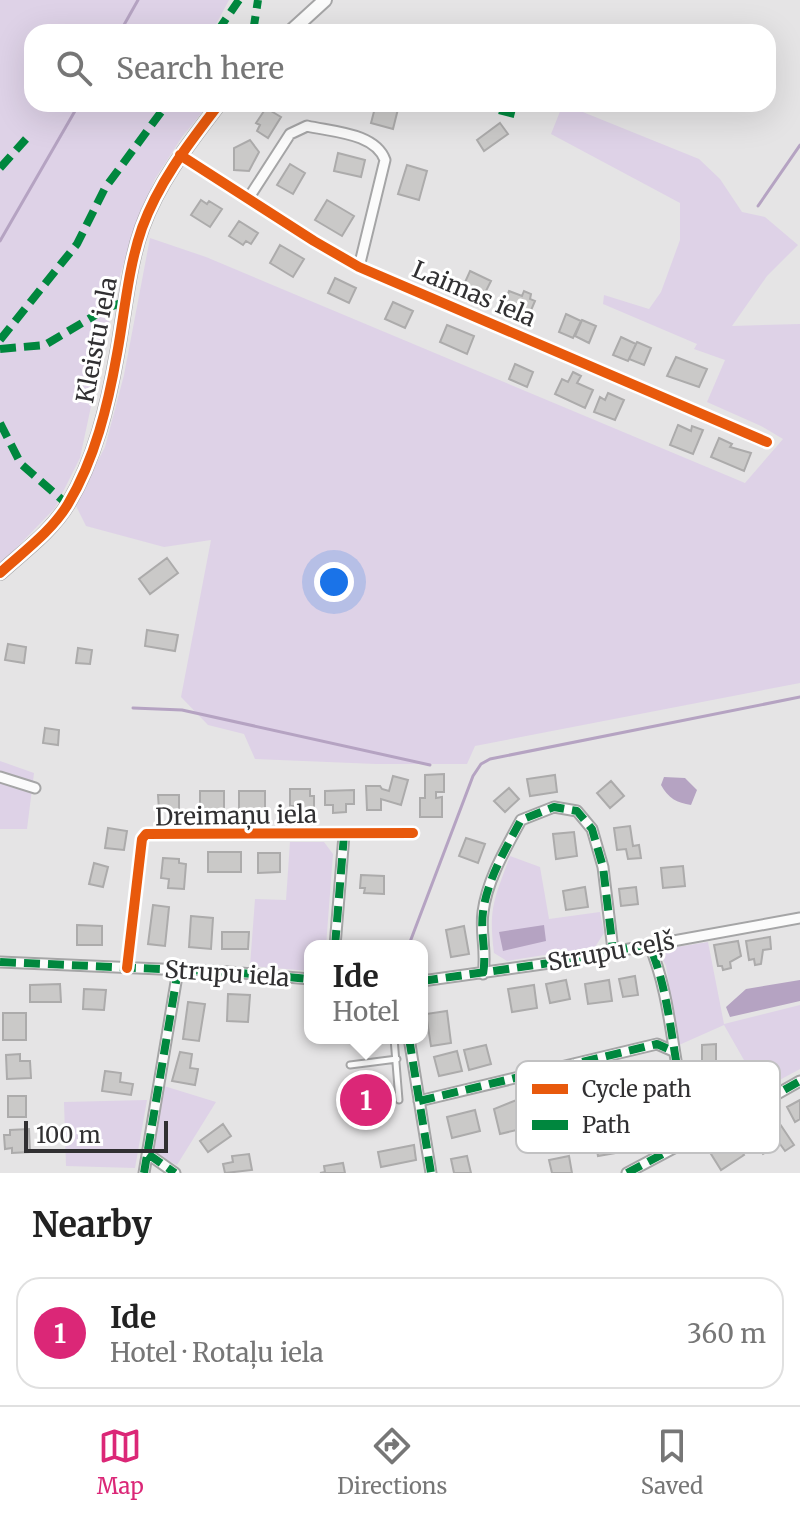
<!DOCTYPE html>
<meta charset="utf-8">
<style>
body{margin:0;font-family:Merriweather,serif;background:#f2f2f2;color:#222}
.scale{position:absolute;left:24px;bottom:20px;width:144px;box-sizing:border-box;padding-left:8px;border:4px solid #313032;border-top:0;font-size:22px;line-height:28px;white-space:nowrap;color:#313032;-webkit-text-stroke:6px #fff;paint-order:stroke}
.you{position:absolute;left:334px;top:582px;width:28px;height:28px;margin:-20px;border:6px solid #fff;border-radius:50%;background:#1a73e8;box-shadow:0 0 0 12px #1a73e833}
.badge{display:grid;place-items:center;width:52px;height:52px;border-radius:50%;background:#db2777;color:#fff;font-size:26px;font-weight:700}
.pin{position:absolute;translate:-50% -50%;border:4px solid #fff;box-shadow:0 2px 8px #0006}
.popup{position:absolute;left:304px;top:940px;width:124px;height:104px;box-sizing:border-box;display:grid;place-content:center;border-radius:16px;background:#fff;filter:drop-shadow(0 2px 6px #0005);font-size:26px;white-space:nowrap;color:#767676}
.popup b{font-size:30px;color:#222}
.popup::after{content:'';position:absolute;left:50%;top:100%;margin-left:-16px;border:16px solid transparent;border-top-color:#fff}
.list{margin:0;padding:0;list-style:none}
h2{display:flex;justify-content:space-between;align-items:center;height:104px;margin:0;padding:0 32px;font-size:34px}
h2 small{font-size:26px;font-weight:400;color:#767676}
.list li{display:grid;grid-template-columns:52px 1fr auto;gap:24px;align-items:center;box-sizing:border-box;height:112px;margin:0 16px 16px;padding:0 16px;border:2px solid #e0e0e0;border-radius:24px}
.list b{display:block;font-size:30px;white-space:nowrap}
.list p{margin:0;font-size:26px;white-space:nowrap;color:#767676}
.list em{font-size:26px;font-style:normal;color:#767676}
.icon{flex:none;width:44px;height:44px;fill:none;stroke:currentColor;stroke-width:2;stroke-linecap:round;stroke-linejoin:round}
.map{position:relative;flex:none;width:800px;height:1173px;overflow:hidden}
.search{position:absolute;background:#fff;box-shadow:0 8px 32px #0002;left:24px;right:24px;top:24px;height:88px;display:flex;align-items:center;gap:20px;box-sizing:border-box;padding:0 28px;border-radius:24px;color:#767676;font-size:30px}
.sheet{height:232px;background:#fff}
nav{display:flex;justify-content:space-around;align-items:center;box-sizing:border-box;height:112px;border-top:2px solid #e0e0e0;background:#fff;font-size:22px;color:#767676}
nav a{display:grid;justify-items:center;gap:4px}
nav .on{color:#db2777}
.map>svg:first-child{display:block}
.green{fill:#ded2e7}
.water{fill:#b5a3c2}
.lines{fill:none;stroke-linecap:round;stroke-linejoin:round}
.stream{stroke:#b5a3c2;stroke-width:3}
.building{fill:#cac9c8;stroke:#acabab;stroke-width:2}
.lane-casing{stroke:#a5a5a6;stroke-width:9}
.street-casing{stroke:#a5a5a6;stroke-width:13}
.secondary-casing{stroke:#a5a5a6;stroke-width:16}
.lane{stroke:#fbfbfb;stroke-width:5}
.street{stroke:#fbfbfb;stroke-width:9}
.secondary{stroke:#fbfbfb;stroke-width:12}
.quiet{stroke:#00873e;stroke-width:8;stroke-dasharray:16 8;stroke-linecap:butt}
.cycleway-casing{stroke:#fff;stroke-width:15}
.cycleway{stroke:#e8590c;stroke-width:10}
.labels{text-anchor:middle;stroke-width:6;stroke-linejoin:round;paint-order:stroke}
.street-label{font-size:24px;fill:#313032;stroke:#fff}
.key{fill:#fff;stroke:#c1c1c2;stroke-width:2}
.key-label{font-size:22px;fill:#313032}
</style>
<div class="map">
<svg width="800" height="1173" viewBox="0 0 800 1173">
<rect width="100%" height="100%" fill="#e5e4e5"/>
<!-- green -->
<path class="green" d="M0,0H229L212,32H32V104H209L182,137L155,179L135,226L116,289L80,458L55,508L0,565Z
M563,104L699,159L720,179L742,212L765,217L798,245L767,276L732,326L800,324V683L475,746L467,764H376L255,759L244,734L208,725L181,697L211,540L164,547L86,526L75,504L105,447L124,375L150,238L206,257L745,483L783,439L761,426L707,402L725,360L694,349L697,344L603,304L604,295L649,309L661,292L680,240V203L551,134Z
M0,761L34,773L27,829H0Z
M290,842H324L333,854L326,946H310V971L250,966L255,899L286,900Z
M510,856L540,867L549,919L600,912L604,933L595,947L507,961L494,953C488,907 495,898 510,856Z
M708,942L724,1024L800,1005V1069L761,1090L724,1025L679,1045L666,966L658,950Z
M164,1086L216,1102L177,1165C165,1159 154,1156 152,1142Z
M147,1100L135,1168L66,1166L64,1102Z"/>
<!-- water -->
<path class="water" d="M664,777L685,778L697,790L691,805C677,803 668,798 661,785Z
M544,925L546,941L503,951L499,932Z
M800,980V1001L730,1017L726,1007L746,989Z"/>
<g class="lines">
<!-- stream -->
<path class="stream" d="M120,32L138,0
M758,206L800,145
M0,241L79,104
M133,708L182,710L430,765
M410,942L473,776L481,764L490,759L800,697"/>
</g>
<!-- building -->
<path class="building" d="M376,104L398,109L393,129L371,123Z
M266,108L281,117L268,138L257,131L260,125L256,123Z
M500,123L508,134L484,151L477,140Z
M250,140L259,152L249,171L234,170V148Z
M338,153L365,160L361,177L334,171Z
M290,164L305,173L293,194L277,185Z
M407,165L427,171L419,200L398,194Z
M201,200L207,204L209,201L222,209L210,227L191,215Z
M327,200L354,216L342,236L315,220Z
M239,221L258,233L251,244L246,241L243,245L229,236Z
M280,245L304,259L293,277L270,263Z
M470,271L491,281L482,299L462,289Z
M335,278L356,288L349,303L328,293Z
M509,291L522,296L524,291L531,294L530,299L535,301L529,315L504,306Z
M393,302L413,311L405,328L385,319Z
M566,314L581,321L573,338L559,332Z
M582,320L596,326L589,343L575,336Z
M447,325L474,336L467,354L440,342Z
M621,337L636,344L628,361L613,355Z
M637,342L651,348L644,365L629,359Z
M676,357L707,369L699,387L667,376Z
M515,364L533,372L527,387L509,379Z
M573,372L581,376L577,383L593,390L585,408L555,394L562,379L568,382Z
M608,393L624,400L615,420L594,412L600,397L605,400Z
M678,425L691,431L692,426L703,430L693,454L670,445Z
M719,438L732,444L730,447L751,453L744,471L711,457Z
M167,558L178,573L150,594L139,579Z
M147,630L178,635L175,651L145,646Z
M8,644L26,647L24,663L5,660Z
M78,648L92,650L90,664L76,663Z
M45,728L59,730L58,745L43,743Z
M444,774V792H436V798L442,797V817H420V798H425V775Z
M555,775L557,792L530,796L527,779Z
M393,776L408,780L401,805L381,799V810H367L366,786H380L382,789L389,791Z
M611,781L624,796L610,808L597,793Z
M509,788L519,799L505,812L494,801Z
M290,789H310V796H314V811L293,812V806H290Z
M354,790V804H346V812L333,813V805H325V791Z
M200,791H224V812H200Z
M239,791H265V811H239Z
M158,795H179V810H159Z
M630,826L633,846L639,845L641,858L628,859L626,849L617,850L614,828Z
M108,828L127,831L124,850L105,848Z
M574,832L577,856L556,859L553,834Z
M466,838L485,844L478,863L459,856Z
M208,852H241V872H208Z
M258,853H280V872L258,873Z
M163,858L179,859V863L186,864L184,889L168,888L169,879L161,878Z
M94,863L108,867L103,887L89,884Z
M683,866L685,886L663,888L661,868Z
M361,875L384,876V894L364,893L365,888H360Z
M585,887L588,907L566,910L563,891Z
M636,887L638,904L621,906L619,889Z
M153,905L169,907L165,946L148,944Z
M191,916L213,918L211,949L189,947Z
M77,925L102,926V945H77Z
M464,926L469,954L451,957L446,930Z
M222,932H249L248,949H222Z
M770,937L771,949L763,950L761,964L755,965L754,959L749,960L746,941Z
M738,941L741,956L730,962L731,968L723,970L722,966H718L714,945Z
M635,976L638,995L623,997L619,979Z
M566,980L570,999L550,1003L546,984Z
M609,980L612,1001L588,1004L585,984Z
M60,984L61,1002H30V985Z
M534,985L537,1008L512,1012L508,989Z
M84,989L106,990L104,1010L83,1009Z
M228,994L250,995L248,1022L227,1021Z
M188,1002L205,1004L199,1041L183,1039Z
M447,1011L451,1043L431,1046L426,1014Z
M3,1013H26V1040H3Z
M716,1044V1067H702V1045Z
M486,1045L491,1064L469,1070L464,1050Z
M457,1051L462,1071L439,1076L434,1057Z
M180,1052L192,1054L190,1068L198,1069L195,1085L172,1081Z
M20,1054V1061H30L31,1078L7,1079L6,1055Z
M654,1066L659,1091L628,1098L623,1073Z
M742,1070L752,1086L729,1101L719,1086Z
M105,1071L121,1073L120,1082L133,1084L131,1095L102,1091Z
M599,1082L602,1097L574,1104L571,1089Z
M559,1090L563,1105L535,1111L532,1096Z
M8,1096H26V1117H8Z
M519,1099L523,1115L518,1116L521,1129L500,1134L494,1109Z
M800,1100V1119L795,1122L787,1107Z
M652,1109L656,1131L630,1136L626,1114Z
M475,1110L480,1131L452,1138L447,1117Z
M223,1124L231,1136L208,1152L200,1141Z
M780,1124L794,1145L785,1151L780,1144L763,1154L754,1140Z
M610,1125L616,1153L598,1156L593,1129Z
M29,1129L30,1152L12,1153V1148L5,1149L4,1135H10V1130Z
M733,1139L744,1155L721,1170L711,1154Z
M414,1145L416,1160L381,1167L378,1152Z
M249,1154L252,1170L225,1173L223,1164L233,1162L232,1156Z
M467,1156L471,1173H454L451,1159Z
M569,1156L572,1173H552L549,1160Z
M343,1163L345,1173H320L325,1172L324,1166Z"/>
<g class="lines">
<defs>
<path id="lane" d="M394,1038L399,1100
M350,1065L397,1059"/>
<path id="street" d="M180,155L314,241L359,267L767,442
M248,199L290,134L307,126C333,132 375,133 385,160L359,267
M0,777L35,788
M649,944C675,1004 671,1074 694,1135L731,1120L800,1081
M335,946L344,835
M0,962L229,972L310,979
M127,968L142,839L146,834L413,833
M483,974C487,953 480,933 483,912C487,880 506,848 521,820L554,807L577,811L592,829L603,867L613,950
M422,981L557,962L800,918
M409,1038L431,1173
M419,1101L657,1044L673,1051
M148,1154L175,1173
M144,1173L178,970
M627,1173L689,1140L694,1135"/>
<path id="secondary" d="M290,32L325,0
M0,573C23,552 52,531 68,504C95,459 108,405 117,354C125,311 128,268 142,228C159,181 190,142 219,104"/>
</defs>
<!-- lane casing -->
<use href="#lane" class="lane-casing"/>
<!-- street casing -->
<use href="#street" class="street-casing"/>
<!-- secondary casing -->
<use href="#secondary" class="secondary-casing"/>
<!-- lane -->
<use href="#lane" class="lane"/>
<!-- street -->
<use href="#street" class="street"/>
<!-- secondary -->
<use href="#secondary" class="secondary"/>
<!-- quiet -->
<path class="quiet" d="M217,32L239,0
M253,32L258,0
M476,104L518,115
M0,168L26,139
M0,340L77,244L105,188L167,104
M0,349L45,345L109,307L125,302
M0,423L21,464L68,505
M335,946L344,835
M0,962L229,972L310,979
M483,974C487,953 480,933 483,912C487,880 506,848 521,820L554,807L577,811L592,829L603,867L613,950
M422,981L557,962L649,944C675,1004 671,1074 694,1135L731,1120L800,1081
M409,1038L431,1173
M419,1101L657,1044L673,1051
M148,1154L175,1173
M144,1173L178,970
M627,1173L689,1140L694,1135"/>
<defs>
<path id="cycleway" d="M180,155L314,241L359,267L767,442
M0,573C23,552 52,531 68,504C95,459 108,405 117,354C125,311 128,268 142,228C159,181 190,142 219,104
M127,968L142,839L146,834L413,833"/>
</defs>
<!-- cycleway casing -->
<use href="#cycleway" class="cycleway-casing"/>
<!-- cycleway -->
<use href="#cycleway" class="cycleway"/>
</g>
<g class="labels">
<!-- street labels -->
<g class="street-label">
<text transform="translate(474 294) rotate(23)" y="8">Laimas iela</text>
<text transform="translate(97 340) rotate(-79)" y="8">Kleistu iela</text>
<text transform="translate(236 816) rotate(-1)" y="8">Dreimaņu iela</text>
<text transform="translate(611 952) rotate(-10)" y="8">Strupu ceļš</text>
<text transform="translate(227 974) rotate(4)" y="8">Strupu iela</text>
</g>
</g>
<!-- legend -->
<rect x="516" y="1061" width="264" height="92" rx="12" class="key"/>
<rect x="532" y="1084" width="36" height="10" fill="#e8590c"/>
<rect x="532" y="1120" width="36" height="10" fill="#00873e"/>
<g class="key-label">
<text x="582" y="1097">Cycle path</text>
<text x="582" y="1133">Path</text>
</g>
</svg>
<div class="scale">100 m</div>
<div class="you"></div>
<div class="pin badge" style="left:366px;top:1100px">1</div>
<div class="popup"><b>Ide</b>Hotel</div>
<div class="search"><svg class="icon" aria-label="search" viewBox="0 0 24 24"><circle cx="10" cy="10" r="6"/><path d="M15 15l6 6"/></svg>Search here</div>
</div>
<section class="sheet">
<h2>Nearby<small></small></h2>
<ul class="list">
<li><span class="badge">1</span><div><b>Ide</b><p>Hotel · Rotaļu iela</p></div><em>360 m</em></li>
</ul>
</section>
<nav>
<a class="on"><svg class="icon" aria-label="map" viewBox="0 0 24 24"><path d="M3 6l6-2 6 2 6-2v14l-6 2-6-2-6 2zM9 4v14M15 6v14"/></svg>Map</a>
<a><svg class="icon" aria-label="directions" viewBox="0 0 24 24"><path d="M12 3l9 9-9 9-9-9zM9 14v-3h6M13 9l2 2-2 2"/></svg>Directions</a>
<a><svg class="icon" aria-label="saved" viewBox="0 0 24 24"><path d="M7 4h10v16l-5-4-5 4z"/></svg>Saved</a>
</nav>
